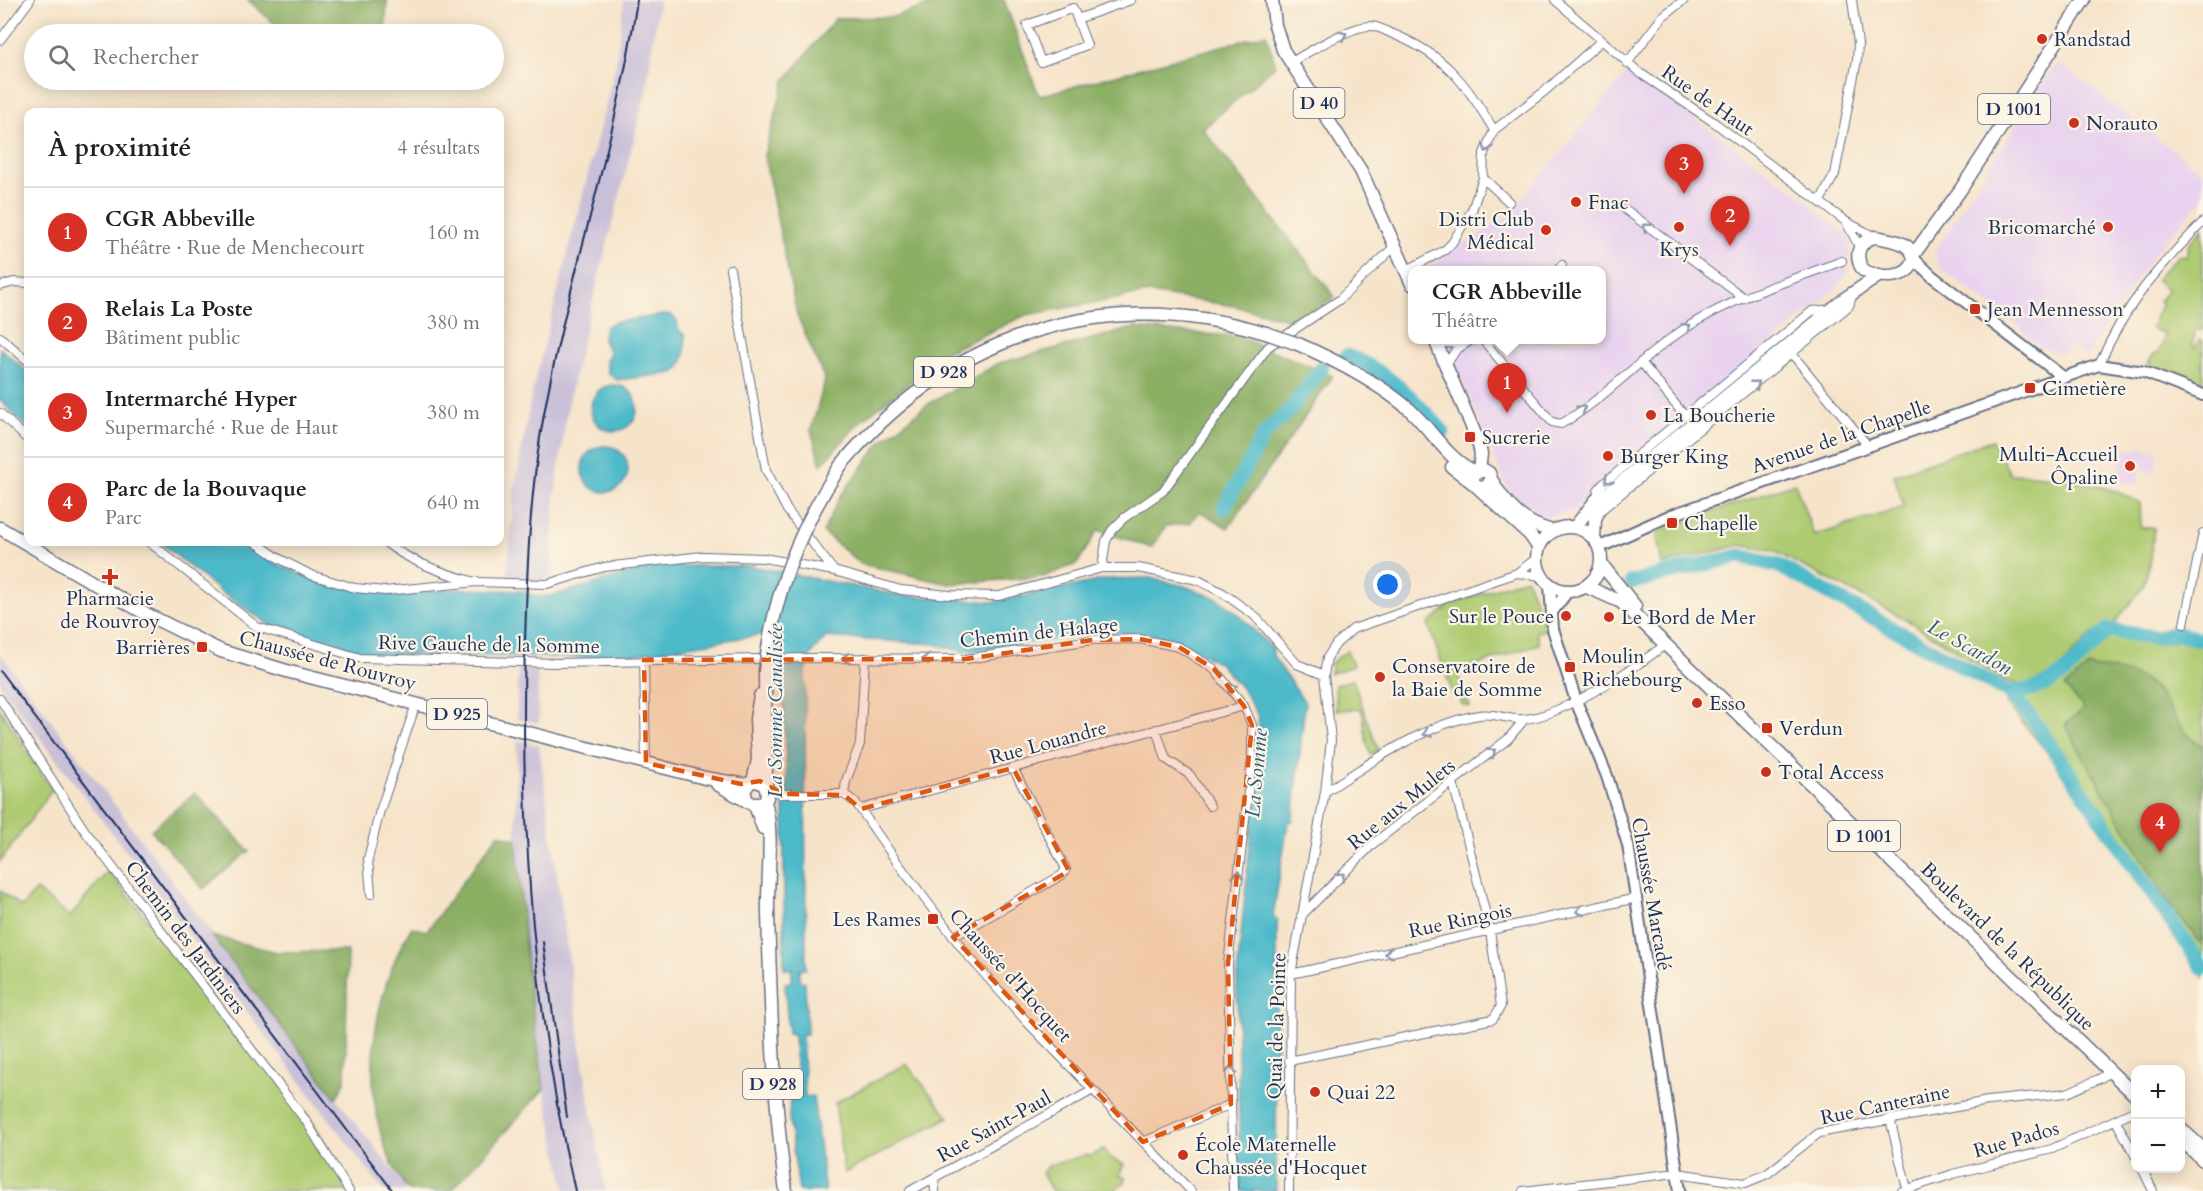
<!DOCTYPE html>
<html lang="fr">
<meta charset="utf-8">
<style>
body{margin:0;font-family:Cardo,serif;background:#f6f6f6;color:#202124}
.controls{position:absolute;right:18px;bottom:18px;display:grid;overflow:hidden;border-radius:12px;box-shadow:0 3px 15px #0003}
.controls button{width:54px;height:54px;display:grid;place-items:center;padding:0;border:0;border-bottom:2px solid #e0e0e0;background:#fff;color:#202124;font:30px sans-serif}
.you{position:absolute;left:1388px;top:585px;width:21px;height:21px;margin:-15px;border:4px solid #fff;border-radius:50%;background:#1a73e8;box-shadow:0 0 0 9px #1a73e833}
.badge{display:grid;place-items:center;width:39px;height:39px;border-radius:50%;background:#d93025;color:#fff;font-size:20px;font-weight:700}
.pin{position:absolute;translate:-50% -50px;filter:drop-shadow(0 2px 3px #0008)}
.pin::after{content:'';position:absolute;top:32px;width:21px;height:18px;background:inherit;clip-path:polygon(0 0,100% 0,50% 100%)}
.popup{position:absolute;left:1408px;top:266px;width:198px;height:78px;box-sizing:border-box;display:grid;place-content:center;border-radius:12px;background:#fff;filter:drop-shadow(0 2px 4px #0005);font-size:20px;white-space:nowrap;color:#757577}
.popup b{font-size:22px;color:#202124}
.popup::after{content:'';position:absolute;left:50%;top:100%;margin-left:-12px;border:12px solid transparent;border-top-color:#fff}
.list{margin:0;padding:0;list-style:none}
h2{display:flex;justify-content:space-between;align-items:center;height:78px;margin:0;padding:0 24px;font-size:26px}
h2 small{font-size:20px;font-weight:400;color:#757577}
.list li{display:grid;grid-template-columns:39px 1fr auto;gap:18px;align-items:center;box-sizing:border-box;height:90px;padding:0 24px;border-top:2px solid #e0e0e0}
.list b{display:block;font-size:22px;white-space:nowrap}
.list p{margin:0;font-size:20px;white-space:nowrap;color:#757577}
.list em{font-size:20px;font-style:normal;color:#757577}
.icon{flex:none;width:33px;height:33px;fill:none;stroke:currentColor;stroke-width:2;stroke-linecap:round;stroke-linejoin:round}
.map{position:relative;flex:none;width:2203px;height:1191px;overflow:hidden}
.search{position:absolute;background:#fff;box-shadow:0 3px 15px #0003;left:24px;top:24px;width:480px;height:66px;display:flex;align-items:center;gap:15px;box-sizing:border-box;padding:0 21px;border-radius:33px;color:#757577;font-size:22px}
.panel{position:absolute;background:#fff;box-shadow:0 3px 15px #0003;left:24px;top:108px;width:480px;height:438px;border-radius:12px}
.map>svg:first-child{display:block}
.built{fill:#e8d2ef}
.industrial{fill:#c9bfd8}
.green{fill:#afcb72;stroke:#657d68;stroke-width:1.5}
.forest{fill:#8baf64;stroke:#536f61;stroke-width:1.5}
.water{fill:#4ebaca;stroke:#347494;stroke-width:1.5}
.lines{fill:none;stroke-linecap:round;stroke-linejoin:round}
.river{stroke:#4ebaca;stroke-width:15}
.street-casing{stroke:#686e84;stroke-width:10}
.secondary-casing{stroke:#686e84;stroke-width:14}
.primary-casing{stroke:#686e84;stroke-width:15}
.street{stroke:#fff;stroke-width:8}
.secondary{stroke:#fff;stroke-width:10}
.primary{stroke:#fff;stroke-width:12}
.rail{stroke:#1b2f5e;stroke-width:2}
.primary-bridge-casing{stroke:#686e84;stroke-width:15;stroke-linecap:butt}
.primary-bridge{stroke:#fff;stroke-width:12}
.oneway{stroke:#8d97ae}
.marked{fill:#de5710;fill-opacity:0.2;stroke:#de5710;stroke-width:4.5;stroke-dasharray:12 8;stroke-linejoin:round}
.poi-dot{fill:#c8321e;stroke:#fcf5e5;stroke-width:2}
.labels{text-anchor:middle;stroke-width:4.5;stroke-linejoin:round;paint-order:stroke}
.shield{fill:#fcf5e5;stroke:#5e6a86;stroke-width:1.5}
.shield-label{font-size:18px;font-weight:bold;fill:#1b2f5e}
.poi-label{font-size:20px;fill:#1b2f5e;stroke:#fcf5e5;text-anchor:start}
.street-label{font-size:20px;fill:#1b2f5e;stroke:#fcf5e5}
.water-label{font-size:21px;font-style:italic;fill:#2a597e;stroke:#fcf5e5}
</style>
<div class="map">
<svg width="2203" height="1191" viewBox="0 0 2203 1191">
<rect width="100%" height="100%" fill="#fcf5e5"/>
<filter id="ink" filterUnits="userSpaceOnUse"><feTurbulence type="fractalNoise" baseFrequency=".0167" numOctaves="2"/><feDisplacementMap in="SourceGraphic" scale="12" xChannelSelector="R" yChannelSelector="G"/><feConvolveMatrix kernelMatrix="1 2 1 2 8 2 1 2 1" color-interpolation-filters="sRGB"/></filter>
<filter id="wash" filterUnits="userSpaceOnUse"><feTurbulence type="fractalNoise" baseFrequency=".008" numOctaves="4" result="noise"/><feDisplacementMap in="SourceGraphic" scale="24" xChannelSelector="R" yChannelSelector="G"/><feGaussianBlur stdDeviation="1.35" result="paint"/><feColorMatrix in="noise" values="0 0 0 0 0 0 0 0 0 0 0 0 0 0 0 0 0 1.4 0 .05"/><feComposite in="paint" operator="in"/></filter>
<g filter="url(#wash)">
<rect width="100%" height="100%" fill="#f6e4ca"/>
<!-- built -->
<path class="built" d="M2057,62L2203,173V198L2153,255L2086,357L2074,346L2061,353L2038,347L2020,327L1941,269L1934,252Z
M1629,70L1803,198L1851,239L1848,272L1837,288L1573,511L1542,517L1512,499L1445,340H1601V270H1423L1508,216Z
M2139,447L2157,452L2156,468L2153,472L2143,469L2144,463H2141L2137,484L2116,480L2126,448L2138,451Z"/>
<!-- industrial -->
<path class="industrial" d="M624,0H659L646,92L579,354L567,411L555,497L552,577L539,581L507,576L514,491L532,393L616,64Z
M0,653L336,1098L409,1191H384L287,1064L0,685Z
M518,669H537L539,723L517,719Z
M517,740L539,745L586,1082L606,1191H566L544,1089L528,978L516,839Z"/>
<!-- green -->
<path class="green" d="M2203,228V330H2196L2192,345L2195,348L2199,340L2203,342V390L2148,364L2153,355L2158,354L2166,334L2151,328L2162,303L2159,301L2168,290L2156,279L2179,255L2186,256L2189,243Z
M1992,440L2010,474C2053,475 2103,481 2140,503L2141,527L2154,529L2150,563L2143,587L2114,624L2092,634L2055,673L2028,685L2008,682L1907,620L1772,550L1739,545L1662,565L1656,532L1795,483L1814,536L1904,507L1894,475Z
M1526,578L1547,630L1536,632L1539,644L1457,672L1470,707L1462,705L1459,695L1454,697L1428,624L1451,604Z
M2177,631L2203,636V977L2047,752L2006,703L2053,688L2114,634L2158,643L2173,642Z
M1347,651L1353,666L1330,674L1332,662Z
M1353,680L1378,749L1371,755L1367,744L1362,709L1336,710L1335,685Z
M0,709L52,790L0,862Z
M108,871L309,1117L355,1191H0V891L22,907L36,890L70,917Z
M906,1064L949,1117L844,1173L835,1103Z
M1104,1149L1110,1158L1124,1164L1119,1175L1126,1178L1125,1182L1114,1191H1052L1042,1173L1048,1166L1085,1155L1091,1156Z"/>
<!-- forest -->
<path class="forest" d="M248,0H387L385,33L286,34Z
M946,0H1004L1039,96L1266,34L1276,65L1203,129L1335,297L1295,321L1234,306L1149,293L1026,315L949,351L860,422L821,465L811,430L825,380L797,315L764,155L785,80L836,18L893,17Z
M1134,328L1240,337L1333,376L1228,528L1199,511L1190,523L1166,526L1152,548L1098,530L1077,564L1043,577L949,584L861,564L823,532L840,497L882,441L928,404L999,363Z
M2089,666C2105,670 2129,671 2144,680C2170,695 2176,734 2203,746V946L2167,901L2065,725L2084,708L2065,687Z
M195,793L249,851L203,889L151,830Z
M498,834L516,839L528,978L544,1089L451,1191H409C354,1121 367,999 412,927L427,931Z
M212,936L277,952L348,951L345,1082L336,1098Z"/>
<!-- water -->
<path class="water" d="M670,314L677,321L679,331L685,335C686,349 686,365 673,373L617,380L608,373L606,361L610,352C602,341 601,340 606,326L615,322Z
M0,348L28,372V429L0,400Z
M591 408a23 23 0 1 1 46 0a23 23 0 1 1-46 0Z
M582 469a23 23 0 1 1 46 0a23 23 0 1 1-46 0Z
M160,542H247L279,565L314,580L388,594L462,589L521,591L538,597L555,595L657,566H751L897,595L994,602L1108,579L1150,578L1184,586L1218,599L1237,613L1273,649V656L1305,703L1293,820L1288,823L1273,916L1277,919V948L1276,1191H1240L1237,974L1260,744L1258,716L1243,690L1218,662L1176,640L1150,634L1111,632L964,652L935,644L826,637L811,654L805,671L806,969H800V981L805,982L807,1034H802L805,1097L813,1096L825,1191H799L789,1119L790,1098L798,1097L794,1034H788L785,983L792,982V969H784V808L787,785L782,671L777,645L766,634L612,658L353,653L270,625L222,593Z"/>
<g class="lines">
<!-- river -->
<path class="river" d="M1347,356C1386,369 1417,403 1443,432
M1224,508L1265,433L1291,409L1322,368
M1632,582L1740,556L1779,566L2008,692L2032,718L2203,968
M2008,692C2059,691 2074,663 2107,630L2159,638L2174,633L2203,640"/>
</g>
</g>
<g filter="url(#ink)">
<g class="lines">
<defs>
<path id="street" d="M1555,0L1640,73L1715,123L1845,221L1875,237
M1073,8L1087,45L1041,62L1027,25Z
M1077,19L1131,0
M0,40L30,0
M1291,62C1309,52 1352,25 1371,26C1378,26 1387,32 1393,34C1447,56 1465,83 1494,130L1484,153L1483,178L1472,210L1452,243L1445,250L1407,270
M1627,63L1663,16L1684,0
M1494,130L1545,91L1601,41
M1483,178L1509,202
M1820,201L1835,174L1857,60L1858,44L1852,0
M1626,210L1744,298
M1846,222L1860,248
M730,269L766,470L787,510L834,571
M1558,270L1562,265
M0,286L14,282L28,283
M0,337L28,361
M1439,340L1446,343L1461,344
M1483,340L1552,422L1561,424C1600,402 1633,366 1670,339C1720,301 1784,283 1842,261
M1792,354L1868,446
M1641,362L1684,415
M1446,365L1456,350L1471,340
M2099,365C2126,303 2157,269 2203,222
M0,413L28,440
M1597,499L1598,490L1603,484L1812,311L1833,309
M1600,511L1849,306L1853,293
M149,542L257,627L360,658L558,663L810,658L966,659L1092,640L1140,639L1179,647L1214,669L1244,706L1252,725V759L1228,964L1233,1191
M255,542L280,559L311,575L355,588L385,591L477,582L547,584L604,567L703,556L764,558L834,571L901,590L949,595L999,596L1102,568H1138L1198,580L1223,593L1255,616L1297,664L1324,675
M385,542C410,562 442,573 472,581
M1102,568L1106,541L1112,530L1124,518L1163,491L1268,347L1339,300L1395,246
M1517,573L1541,576
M2184,624L2203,533
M644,660L646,763
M0,699L85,831L306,1121L349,1191
M1156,729L1166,759L1190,775L1210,806
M768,789L782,794H844L856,803L897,862L965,952L1027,1022L1191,1191
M1325,792C1370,763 1424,724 1479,715C1494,712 1510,721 1525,719C1564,715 1633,669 1665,645
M844,794L846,781L860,744L865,658
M861,809L1244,706
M371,894L368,859L379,814L416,704
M1301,916L1374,843L1508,739L1524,720
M953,937L1062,875L1066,869L1013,768
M1291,974L1637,898
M1289,1061L1493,1019L1501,1006L1490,931L1453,782
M1890,1119L1907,1189
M2116,1121L2136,1157
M1143,1142L1231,1104
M2142,1168L2153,1191
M934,1178L935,1191
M910,1191L1093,1090
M1289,1191L1291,974L1325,792L1331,740L1324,675L1327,658L1336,644L1353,629L1517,573L1537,558
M1523,1191L1677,1173L1745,1183L1767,1174L1819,1133L1988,1101L2067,1093L2101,1078L2110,1071
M1902,1191L1953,1174L2052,1149L2136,1110"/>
<path id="secondary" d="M1914,259L1932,276L2063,377
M1600,547L1669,516L2099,365L2144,372L2203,395
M1550,585L1553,629L1576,701L1607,776L1628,845L1680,1191
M1552,612L1568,591"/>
<path id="primary" d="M1272,0L1275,25L1283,50L1361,171L1412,284
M1875,237C1890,240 1912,241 1914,259C1910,281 1878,278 1863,270C1854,256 1858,241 1875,237Z
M1914,254L1961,189L2084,0
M1435,340L1478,441L1481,454L1479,470
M1298,344C1337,361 1376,381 1409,409C1432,430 1447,459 1475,472
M841,465C950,335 1102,284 1266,333
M1452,467L1473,483
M1491,479C1506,506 1523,524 1553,531
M1480,488L1487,487L1491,479L1489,473L1484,470L1473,474V483L1530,535L1539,548
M1537 559a32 32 0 1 1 64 0a32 32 0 1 1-64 0Z
M1575,527L1597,499L1607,494L1847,297L1880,275
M0,528L146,614L221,651L290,672L705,778L747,785
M1594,538L1595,519L1604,499
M1602,565L1635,606
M1587,587L1621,602L1641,621L2136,1096
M765,671L766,786
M753,781L758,760L756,719L760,696
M717,784L752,804H761L767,798L766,786L756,780L749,783L744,791L747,801
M765,801C774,838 767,877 768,914C771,1007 773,1099 786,1191
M755,805L763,828
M2180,1128L2203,1149
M2188,1146L2203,1160"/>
</defs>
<!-- street casing -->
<use href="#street" class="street-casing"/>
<!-- secondary casing -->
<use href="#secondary" class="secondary-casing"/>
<!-- primary casing -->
<use href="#primary" class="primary-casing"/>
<!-- street -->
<use href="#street" class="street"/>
<!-- secondary -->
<use href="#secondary" class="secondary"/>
<!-- primary -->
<use href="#primary" class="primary"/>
<!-- rail -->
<path class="rail" d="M0,671L393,1191
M543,942L567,1117
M575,1191C533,1012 520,827 525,643C527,566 530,490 544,414C569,274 617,141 637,0"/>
<defs>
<path id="primary-bridge" d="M1266,333L1298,344
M765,671C773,594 799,529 841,465"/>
</defs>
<!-- primary-bridge casing -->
<use href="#primary-bridge" class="primary-bridge-casing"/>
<!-- primary-bridge -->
<use href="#primary-bridge" class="primary-bridge"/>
</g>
<!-- one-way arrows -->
<defs><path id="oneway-chevron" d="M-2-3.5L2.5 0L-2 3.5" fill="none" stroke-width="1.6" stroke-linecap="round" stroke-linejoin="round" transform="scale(1.5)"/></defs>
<g class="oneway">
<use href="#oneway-chevron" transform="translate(1343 35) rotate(-23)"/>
<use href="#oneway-chevron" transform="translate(1487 148) rotate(109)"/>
<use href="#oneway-chevron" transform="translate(1646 227) rotate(-141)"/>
<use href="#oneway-chevron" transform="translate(1687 327) rotate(-32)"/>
<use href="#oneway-chevron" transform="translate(1756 384) rotate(-39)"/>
<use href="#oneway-chevron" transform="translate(1582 409) rotate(-39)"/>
<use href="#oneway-chevron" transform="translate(1608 480) rotate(137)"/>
<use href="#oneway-chevron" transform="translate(846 658) rotate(-180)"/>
<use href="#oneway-chevron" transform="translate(926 659) rotate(-179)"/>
<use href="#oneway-chevron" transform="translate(1231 687) rotate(-130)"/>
<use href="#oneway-chevron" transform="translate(1427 733) rotate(157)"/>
<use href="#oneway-chevron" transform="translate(1492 752) rotate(-38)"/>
<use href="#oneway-chevron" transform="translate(1238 875) rotate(-84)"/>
<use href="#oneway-chevron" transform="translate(1341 876) rotate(-45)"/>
<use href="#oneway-chevron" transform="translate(1580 911) rotate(167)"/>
<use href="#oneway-chevron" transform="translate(1389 953) rotate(168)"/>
<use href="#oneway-chevron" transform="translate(1231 1070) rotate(-91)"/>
</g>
</g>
<!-- marked area -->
<path class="marked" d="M1140,639L1179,647L1214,669L1244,706L1252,725L1228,964L1231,1104L1143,1142L953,937L1069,871L1013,768L861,809L844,795L782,794L760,781L741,784L646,763L644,660L966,659L1092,640Z"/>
<!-- markers -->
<g class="poi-dot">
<circle cx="2042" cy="39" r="6"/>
<circle cx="2074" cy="123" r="6"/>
<circle cx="1576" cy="202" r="6"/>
<circle cx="1679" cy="227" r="6"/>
<circle cx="2108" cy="227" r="6"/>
<circle cx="1546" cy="230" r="6"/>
<rect x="1969" y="303" width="12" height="12" rx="3"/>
<rect x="2024" y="382" width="12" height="12" rx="3"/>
<circle cx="1651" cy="415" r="6"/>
<rect x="1464" y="431" width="12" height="12" rx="3"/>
<circle cx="1608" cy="456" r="6"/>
<circle cx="2130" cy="466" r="6"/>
<rect x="1666" y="517" width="12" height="12" rx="3"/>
<path d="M107 568h6v6h6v6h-6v6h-6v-6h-6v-6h6z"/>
<circle cx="1566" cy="616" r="6"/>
<circle cx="1609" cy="617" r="6"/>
<rect x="196" y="641" width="12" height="12" rx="3"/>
<rect x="1564" y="661" width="12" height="12" rx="3"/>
<circle cx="1380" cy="677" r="6"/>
<circle cx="1697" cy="703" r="6"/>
<rect x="1761" y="722" width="12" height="12" rx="3"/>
<circle cx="1766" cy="772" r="6"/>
<rect x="927" y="913" width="12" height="12" rx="3"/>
<circle cx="1315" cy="1092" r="6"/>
<circle cx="1183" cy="1155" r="6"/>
</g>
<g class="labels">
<!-- shield labels -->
<g class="shield">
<rect x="1293.5" y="88" width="51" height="30" rx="4.5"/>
<rect x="1978" y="94" width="72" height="30" rx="4.5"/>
<rect x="914" y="357" width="60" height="30" rx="4.5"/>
<rect x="427" y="699" width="60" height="30" rx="4.5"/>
<rect x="1828" y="821" width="72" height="30" rx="4.5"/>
<rect x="743" y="1069" width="60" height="30" rx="4.5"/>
</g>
<g class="shield-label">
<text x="1319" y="109">D 40</text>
<text x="2014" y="115">D 1001</text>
<text x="944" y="378">D 928</text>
<text x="457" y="720">D 925</text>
<text x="1864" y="842">D 1001</text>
<text x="773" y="1090">D 928</text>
</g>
<!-- poi labels -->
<g class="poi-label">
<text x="2054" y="46">Randstad</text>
<text x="2086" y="130">Norauto</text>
<text x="1588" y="209">Fnac</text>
<text x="1534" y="226" text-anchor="end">Distri Club<tspan x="1534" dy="23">Médical</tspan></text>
<text x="2096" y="234" text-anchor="end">Bricomarché</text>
<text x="1679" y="256" text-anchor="middle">Krys</text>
<text x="1987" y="316">Jean Mennesson</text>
<text x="2042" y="395">Cimetière</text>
<text x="1663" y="422">La Boucherie</text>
<text x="1482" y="444">Sucrerie</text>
<text x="2118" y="461" text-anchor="end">Multi-Accueil<tspan x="2118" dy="23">Ôpaline</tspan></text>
<text x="1620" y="463">Burger King</text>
<text x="1684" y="530">Chapelle</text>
<text x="110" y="605" text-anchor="middle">Pharmacie<tspan x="110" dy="23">de Rouvroy</tspan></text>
<text x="1554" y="623" text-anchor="end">Sur le Pouce</text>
<text x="1621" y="624">Le Bord de Mer</text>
<text x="190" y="654" text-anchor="end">Barrières</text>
<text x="1582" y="663">Moulin<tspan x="1582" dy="23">Richebourg</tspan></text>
<text x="1392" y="673">Conservatoire de<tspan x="1392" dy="23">la Baie de Somme</tspan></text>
<text x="1709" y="710">Esso</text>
<text x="1779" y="735">Verdun</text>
<text x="1778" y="779">Total Access</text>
<text x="921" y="926" text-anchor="end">Les Rames</text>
<text x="1327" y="1099">Quai 22</text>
<text x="1195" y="1151">École Maternelle<tspan x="1195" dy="23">Chaussée d'Hocquet</tspan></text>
</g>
<!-- street labels -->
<g class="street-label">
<text transform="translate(1708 100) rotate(35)" y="7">Rue de Haut</text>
<text transform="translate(1841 436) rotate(-19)" y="7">Avenue de la Chapelle</text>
<text transform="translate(1039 632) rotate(-6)" y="7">Chemin de Halage</text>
<text transform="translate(489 644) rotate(1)" y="7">Rive Gauche de la Somme</text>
<text transform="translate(328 660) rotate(15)" y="7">Chaussée de Rouvroy</text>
<text transform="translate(1048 742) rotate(-15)" y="7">Rue Louandre</text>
<text transform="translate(1401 804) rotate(-39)" y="7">Rue aux Mulets</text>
<text transform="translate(1652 894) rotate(80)" y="7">Chaussée Marcadé</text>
<text transform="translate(1460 920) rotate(-12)" y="7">Rue Ringois</text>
<text transform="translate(186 937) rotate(53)" y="7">Chemin des Jardiniers</text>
<text transform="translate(2008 946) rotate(44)" y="7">Boulevard de la République</text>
<text transform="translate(1011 975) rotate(48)" y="7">Chaussée d'Hocquet</text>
<text transform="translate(1276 1026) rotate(-88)" y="7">Quai de la Pointe</text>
<text transform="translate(1885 1104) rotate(-12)" y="7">Rue Canteraine</text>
<text transform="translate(994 1126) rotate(-29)" y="7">Rue Saint-Paul</text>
<text transform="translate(2016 1139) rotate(-16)" y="7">Rue Pados</text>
</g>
<!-- water labels -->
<g class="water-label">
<text transform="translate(1970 647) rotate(29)" y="7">Le Scardon</text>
<text transform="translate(775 711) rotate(-90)" y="7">La Somme Canalisée</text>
<text transform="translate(1256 773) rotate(-85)" y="7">La Somme</text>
</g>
</g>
</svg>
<div class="controls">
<button>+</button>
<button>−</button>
</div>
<div class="you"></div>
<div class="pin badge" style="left:1507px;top:413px">1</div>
<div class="popup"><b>CGR Abbeville</b>Théâtre</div>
<div class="pin badge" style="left:1730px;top:246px">2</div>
<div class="pin badge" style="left:1684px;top:194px">3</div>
<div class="pin badge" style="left:2160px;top:853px">4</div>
<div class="search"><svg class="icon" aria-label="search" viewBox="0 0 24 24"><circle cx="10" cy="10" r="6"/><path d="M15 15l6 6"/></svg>Rechercher</div>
<section class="panel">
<h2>À proximité<small>4 résultats</small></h2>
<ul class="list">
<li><span class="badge">1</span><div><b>CGR Abbeville</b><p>Théâtre · Rue de Menchecourt</p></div><em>160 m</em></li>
<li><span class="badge">2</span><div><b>Relais La Poste</b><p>Bâtiment public</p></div><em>380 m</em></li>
<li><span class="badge">3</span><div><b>Intermarché Hyper</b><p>Supermarché · Rue de Haut</p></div><em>380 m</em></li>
<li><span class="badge">4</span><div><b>Parc de la Bouvaque</b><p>Parc</p></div><em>640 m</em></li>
</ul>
</section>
</div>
